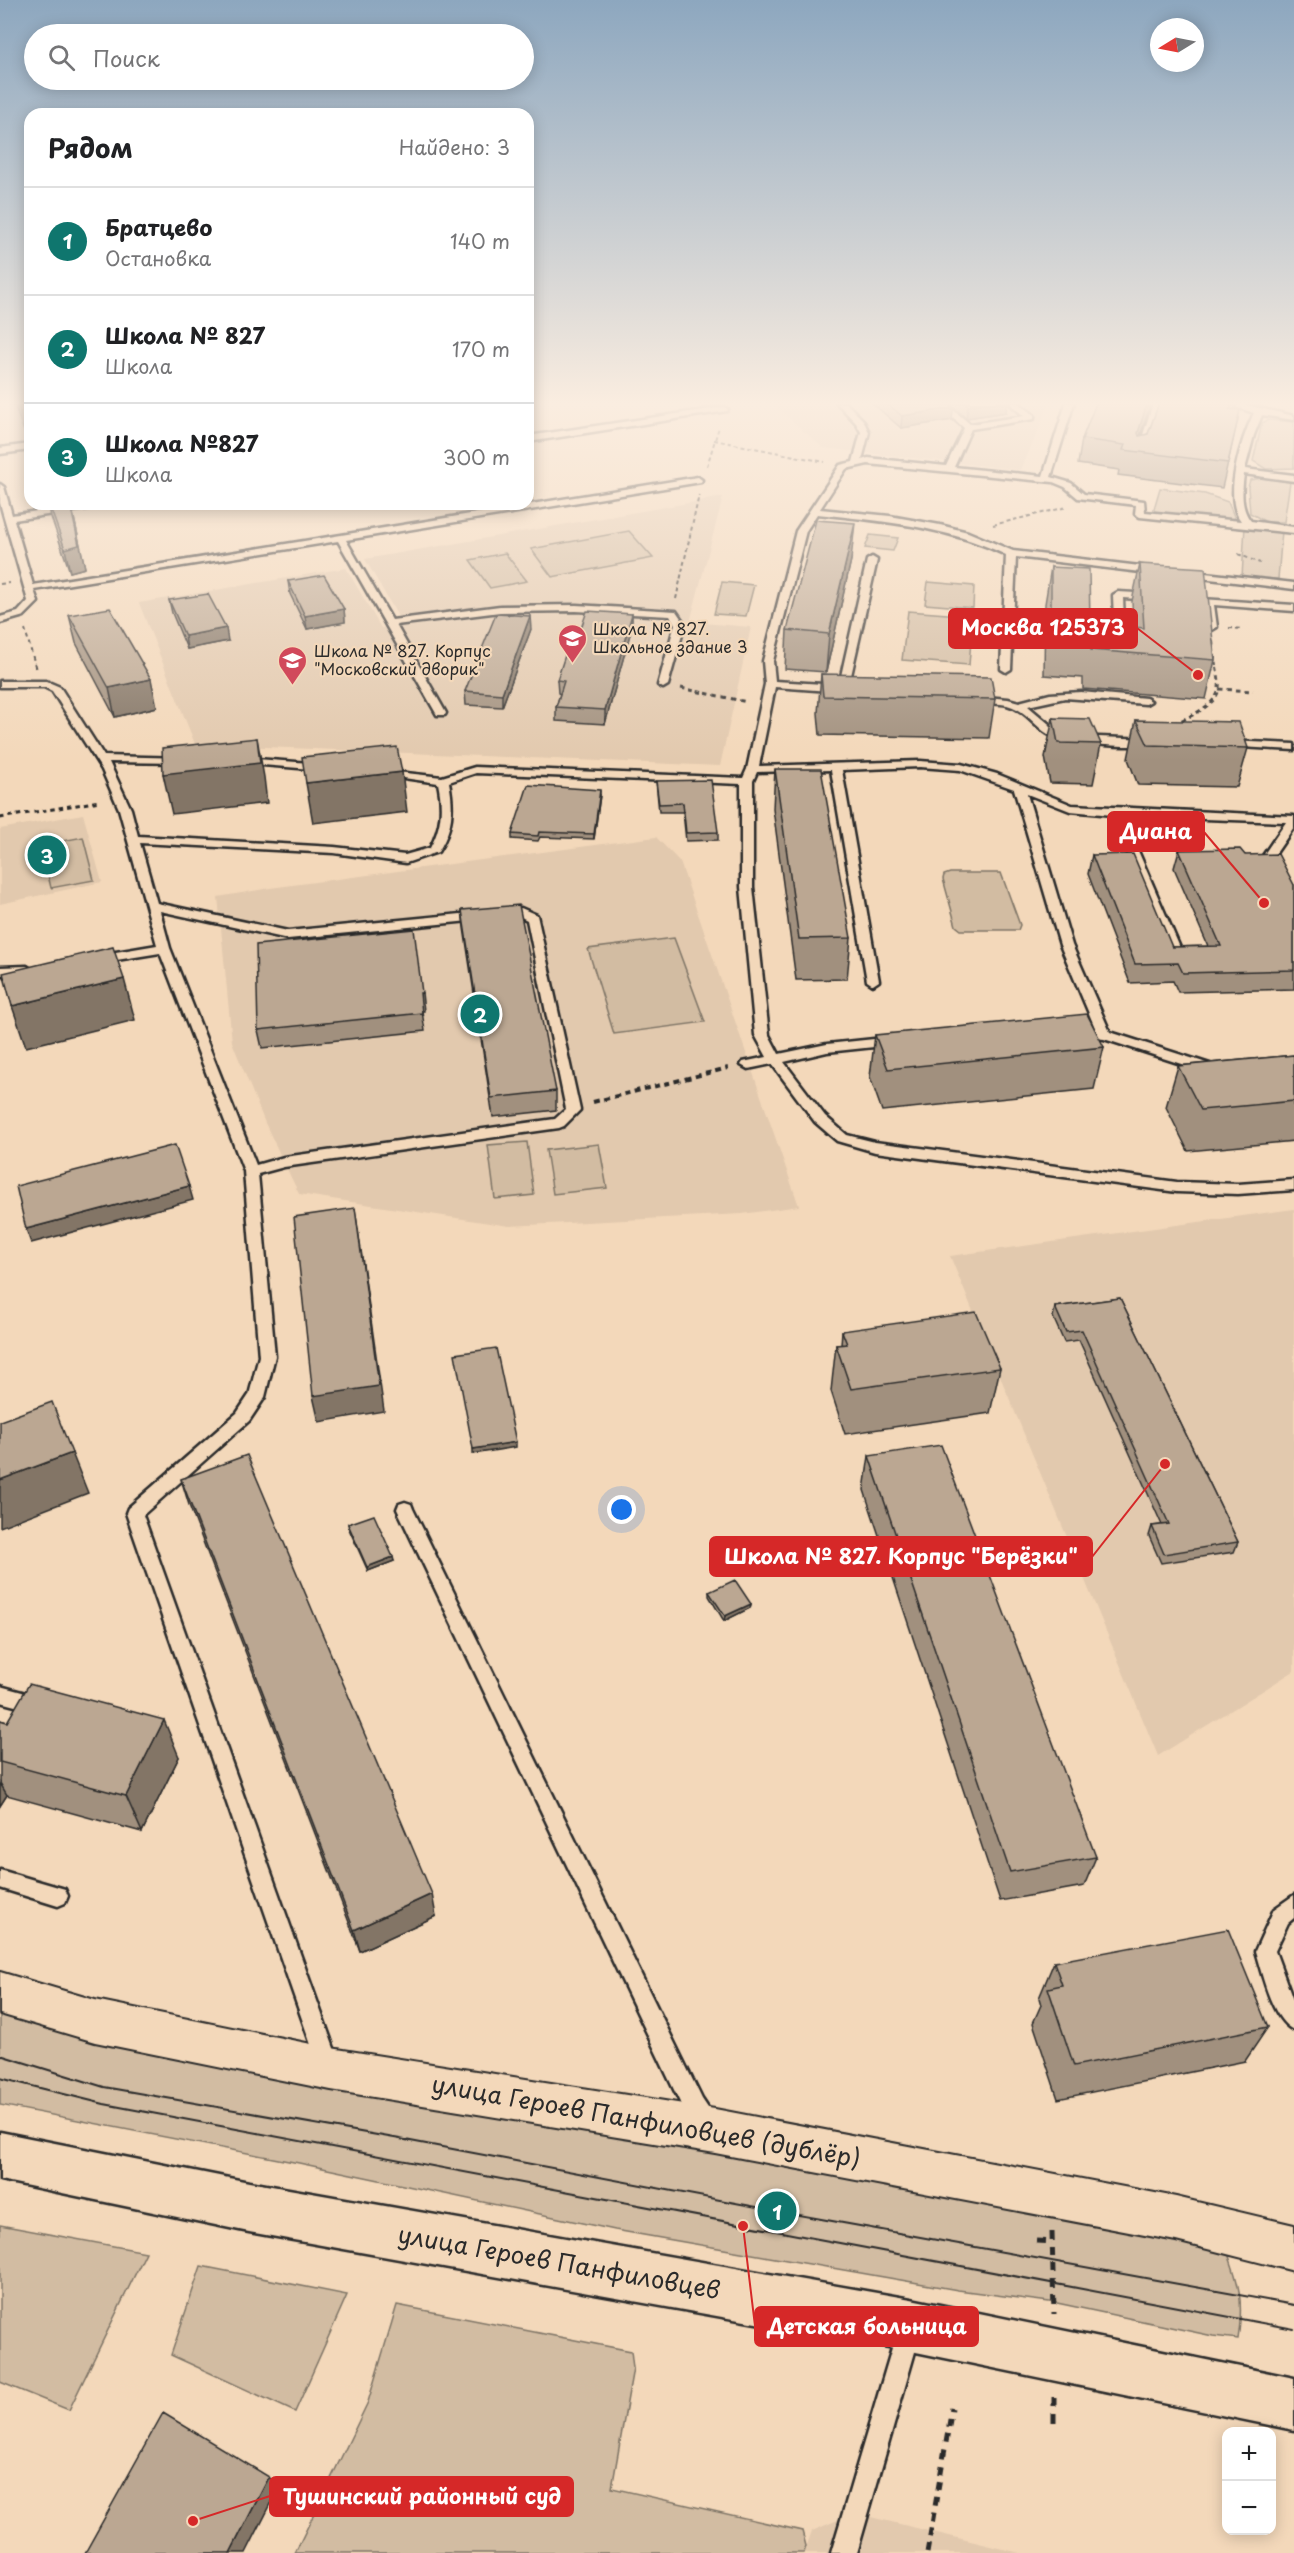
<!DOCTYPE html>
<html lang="ru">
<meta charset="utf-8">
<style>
body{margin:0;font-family:"Playpen Sans",sans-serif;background:#f6f6f6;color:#202124}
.controls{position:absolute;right:18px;bottom:18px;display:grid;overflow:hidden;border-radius:12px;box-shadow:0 3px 15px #0003}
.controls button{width:54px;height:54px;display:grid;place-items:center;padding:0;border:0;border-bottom:2px solid #e0e0e0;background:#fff;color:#202124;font:30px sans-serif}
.compass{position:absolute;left:1150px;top:18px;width:54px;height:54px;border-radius:50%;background:#fff;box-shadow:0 3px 15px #0003;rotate:260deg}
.you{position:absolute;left:622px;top:1510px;width:21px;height:21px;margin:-15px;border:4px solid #fff;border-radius:50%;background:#1a73e8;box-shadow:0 0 0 9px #1a73e833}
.badge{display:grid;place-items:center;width:39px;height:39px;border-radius:50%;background:#0f766e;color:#fff;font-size:20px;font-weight:700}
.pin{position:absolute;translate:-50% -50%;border:3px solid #fff;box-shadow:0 2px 6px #0006}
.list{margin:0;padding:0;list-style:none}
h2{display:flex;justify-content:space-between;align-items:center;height:78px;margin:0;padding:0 24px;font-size:26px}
h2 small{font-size:20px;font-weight:400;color:#757577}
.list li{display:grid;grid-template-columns:39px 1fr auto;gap:18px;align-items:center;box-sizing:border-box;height:108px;padding:0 24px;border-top:2px solid #e0e0e0}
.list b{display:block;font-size:22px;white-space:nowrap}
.list p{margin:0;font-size:20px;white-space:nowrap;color:#757577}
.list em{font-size:20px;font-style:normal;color:#757577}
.icon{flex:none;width:33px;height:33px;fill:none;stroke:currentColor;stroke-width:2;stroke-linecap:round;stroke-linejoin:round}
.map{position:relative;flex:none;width:1294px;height:2553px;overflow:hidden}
.search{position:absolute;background:#fff;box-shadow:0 3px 15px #0003;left:24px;top:24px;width:510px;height:66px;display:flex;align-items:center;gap:15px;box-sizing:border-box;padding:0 21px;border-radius:33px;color:#757577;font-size:22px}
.panel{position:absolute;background:#fff;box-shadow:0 3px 15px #0003;left:24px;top:108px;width:510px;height:402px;border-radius:18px}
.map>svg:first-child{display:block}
.built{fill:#e2c9ae}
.green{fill:#d2bca2;stroke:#7e7466;stroke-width:1.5}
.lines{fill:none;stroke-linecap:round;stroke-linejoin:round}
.lane-casing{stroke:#2b2b2b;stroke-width:5}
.street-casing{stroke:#2b2b2b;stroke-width:4}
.secondary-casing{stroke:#2b2b2b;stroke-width:5}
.path-far3{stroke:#2b2b2b;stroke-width:2;stroke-dasharray:4 3;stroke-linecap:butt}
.path-far2{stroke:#2b2b2b;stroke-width:3;stroke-dasharray:4.5 4;stroke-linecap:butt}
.path-far1{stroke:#2b2b2b;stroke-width:4;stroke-dasharray:6 4.5;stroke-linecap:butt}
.path{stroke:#2b2b2b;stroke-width:5;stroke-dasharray:9 7;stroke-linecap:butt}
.lane{fill:#f3d8ba;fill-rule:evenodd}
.street{fill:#f3d8ba;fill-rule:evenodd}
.secondary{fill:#f3d8ba;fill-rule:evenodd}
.tram{stroke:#2b2b2b;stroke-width:2}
.wall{fill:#a1907e;stroke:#2b2b2b;stroke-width:1.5}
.shaded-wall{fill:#837566;stroke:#2b2b2b;stroke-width:1.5}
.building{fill:#bba792;stroke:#2b2b2b;stroke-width:1.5}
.labels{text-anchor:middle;stroke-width:4.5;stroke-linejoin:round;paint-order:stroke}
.far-poi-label{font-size:16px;fill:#2b2b2b;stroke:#f3d8ba;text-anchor:start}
.near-street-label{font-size:24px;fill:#2b2b2b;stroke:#f3d8ba}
.leader{fill:none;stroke:#d62828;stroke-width:2}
.callout-dot{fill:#d62828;stroke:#f3d8ba;stroke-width:2}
.callout{fill:#d62828;stroke:#d62828;stroke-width:2}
.callout-label{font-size:21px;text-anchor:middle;font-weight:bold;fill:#fff}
</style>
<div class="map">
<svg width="1294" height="2553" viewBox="0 0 1294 2553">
<rect width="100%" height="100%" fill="#f3d8ba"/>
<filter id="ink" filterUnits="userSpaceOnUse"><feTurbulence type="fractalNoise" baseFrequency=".0167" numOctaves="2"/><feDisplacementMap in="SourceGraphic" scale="12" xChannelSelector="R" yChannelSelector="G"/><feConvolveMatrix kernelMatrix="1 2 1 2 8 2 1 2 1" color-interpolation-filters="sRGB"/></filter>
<g filter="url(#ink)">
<!-- built -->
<path class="built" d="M772,403H1050L1021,470L823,448Z
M723,497L690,622L751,627L720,766L195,744L139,603L346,568L381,628L403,625L365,559Z
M83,814L102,882L0,904V829Z
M656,837L680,862L799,1206L742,1214L509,1226L299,1194L265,1123L232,1042L218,897L270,888Z
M1294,1209V1671L1158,1756L950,1256Z
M854,2513L1020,2553H804L812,2531Z"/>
<!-- green -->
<path class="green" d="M1268,420L1294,422V468L1266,469L1253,461L1262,423Z
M1262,478L1290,482L1284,522H1266L1250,513L1248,487L1250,480Z
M1160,488L1205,494L1228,502L1236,521L1153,512Z
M1245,526L1282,531L1278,579L1242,577Z
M629,531L653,558L552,577L531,549Z
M870,535L898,538L893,551L865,548Z
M505,553L527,581L490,588L470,560Z
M722,582L754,585L746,616L714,614Z
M928,582L974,586L973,608L925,604Z
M908,611L973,616L969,665L902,660Z
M83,837L94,880L51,888L41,845Z
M950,873H1001L1020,925L1018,930H961L956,926L943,879L944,875Z
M674,938L705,1022L614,1034L588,949Z
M527,1142L534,1195L495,1199L488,1145Z
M599,1144L607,1188L553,1194L546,1150Z
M0,2003L1226,2248C1239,2283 1244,2300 1238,2339L1213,2336L1057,2303L958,2290L615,2230L299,2163L0,2105Z
M0,2225L146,2252L69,2410L0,2382Z
M201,2266L347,2295L295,2412L171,2355Z
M397,2305L631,2351L633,2368L612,2488L802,2531L806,2546L804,2553H295L368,2402Z"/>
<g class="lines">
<defs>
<path id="lane" d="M837,403H846L863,420L869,432L862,460L868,458L946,466L964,428L936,403H945L970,424L1024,416L1009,403H1019L1034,415V419L971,429L954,467L1043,476L1066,403H1074L1051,477L1071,483L1084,494L1144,501L1145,512L1241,521C1222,498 1242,437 1254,413L1224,403H1238L1294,416V420L1262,415L1254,435L1245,469L1294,475V481L1244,474C1242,490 1240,508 1251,521L1294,527V533L1140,517L1135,514L1136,505L1078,498L1065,487L1053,482L868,464L846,469L820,509L890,516L940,525L968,532L1013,551L1157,568L1162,571L1157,574L1016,557L1011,669L1006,672L1001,669L1006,555C946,526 882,521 817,514L806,531L773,661L775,681L839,685L867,560L872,557L877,560L848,689L843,692L775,687L759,766L920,761L961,764L997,774L1072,805L1294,816V827L1270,862L1250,863V859L1262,857L1286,822L1123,816L1181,950L1175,954L1169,950L1112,815L1070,811L1027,794L1072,945L1110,1032L1216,1066L1218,1069L1216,1072H1206L1104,1039L1074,1036L1072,1033L1074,1030H1096L1060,945L1014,789L960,770L920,767L842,770L879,981L873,985L867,981L831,770L757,772L753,781V887L769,1035L779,1054L827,1044L893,1037L900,1041L893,1045L827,1052L784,1062L825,1116L847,1135L875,1142L1177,1182L1238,1184L1294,1180V1190L1238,1194L1177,1192L875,1152L837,1141L815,1122L772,1064L748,1069L741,1065L743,1062L767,1057L755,1035L741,887V784L476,773L449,782C454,808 453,829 438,852L406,863L334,853L140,843L157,903L288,931L521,908L537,915L580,1110L564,1126L559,1128L284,1167L258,1174L275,1356L265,1397L249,1421L143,1515L340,2065L336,2072L329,2076L322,2072L318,2065L126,1513L128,1508L237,1413L249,1395L259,1356L244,1171L160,953L98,963L92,959L98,955L157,945L119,809L102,770L52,691L44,687H0V681H46L60,687L104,756L187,758L188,760L183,763L109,762L131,809L138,836L334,847L405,855L430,848C442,826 443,807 438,783L383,775L377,772L379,770L442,777L475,767L743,778L747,769L765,684L763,661L796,531L840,465L853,462L861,432L856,423ZM160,911L288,939L519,916L527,920L566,1109L555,1119L284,1157L256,1165L170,948Z
M1153,403H1161L1144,452L1137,454Z
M724,407L728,409L727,411L528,442V436Z
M30,444V450L0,454V448Z
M698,477L702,480L701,482L346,540L392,620L500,606L576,605L676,611L685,624L668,685L663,688L658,685L675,624L670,616L576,611L500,612L396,625L446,713L445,715H437L338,541L34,590L38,602L24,616L0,623V617L18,612L28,601L0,503V484L4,487L12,515L82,504H103L99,507L14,520L33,585Z
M1187,571L1294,583V589L1184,576V572Z
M1118,592L1153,594L1158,597L1153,600L1123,598L1125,644L1120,647L1115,644L1113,595Z
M1186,598L1294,605V611L1214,605L1217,627L1212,630L1207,627L1204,604L1186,602Z
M1081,692L1146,698L1151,701L1146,704L1065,698L1028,706L1055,729L1073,736L1150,739L1154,740V744C1133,749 1066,744 1048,734C1033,725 1026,710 1007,705C995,702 980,706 971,699L976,696L1008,699L1019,702L1050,694Z
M1228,741L1294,744V750L1224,746V742Z
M243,758L323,764L328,767L323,770L239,763V759Z
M27,966L33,970L31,973L0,975V967Z
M405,1502L411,1504L413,1509L702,2099L716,2120L713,2128L705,2131L697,2128L686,2115L397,1509L399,1504Z
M0,1686L44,1698L47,1704L44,1710L38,1712L0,1702Z
M0,1870L65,1889L68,1896L65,1903L58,1906L0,1888Z
M1294,1895V1918L1288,1923L1275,1951L1294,2003V2030C1272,2021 1262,1973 1255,1951L1274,1909Z
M909,2319L917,2323L921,2331L857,2553H831L897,2331L901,2323Z"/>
<path id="street" d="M0,1972L95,2000L331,2048L715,2109L1176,2197L1294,2225V2271L1176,2241L715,2153L331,2090L95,2042L0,2014Z"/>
<path id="secondary" d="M0,2132L249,2182L911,2299L1294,2378V2430L911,2351L249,2232L0,2180Z"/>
</defs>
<!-- lane casing -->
<use href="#lane" class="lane-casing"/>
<!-- street casing -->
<use href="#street" class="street-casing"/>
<!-- secondary casing -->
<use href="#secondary" class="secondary-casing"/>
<!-- path-far3 -->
<path class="path-far3" d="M714,440L825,462
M707,466L719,427
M993,525L1067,507
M1238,554L1260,563
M0,584L9,583
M676,599L699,495
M1229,628L1242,629
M25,629L35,665
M1213,641L1216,665"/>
<!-- path-far2 -->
<path class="path-far2" d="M35,664L36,668
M681,688L747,702
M1219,689L1253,691
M1174,724C1188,717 1217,706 1219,688C1220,681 1217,671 1216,664
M0,818L100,801"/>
<!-- path-far1 -->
<path class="path-far1" d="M593,1102L728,1068"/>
<!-- path -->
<path class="path" d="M1052,2232L1054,2314
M1036,2241L1052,2242
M1054,2397V2428
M927,2553L952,2408"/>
<!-- lane -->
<use href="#lane" class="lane"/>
<!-- street -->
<use href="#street" class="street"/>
<!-- secondary -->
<use href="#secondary" class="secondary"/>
<!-- tram -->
<path class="tram" d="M0,2055L104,2087L400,2139L777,2211L1294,2305
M0,2078L104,2104L1294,2329"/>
</g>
<!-- wall -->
<path class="wall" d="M9,403H30L26,437L14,404L10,405Z
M872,403H948L953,408L952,420L901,428Z
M949,403H1007L1006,412L966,418Z
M1151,403L1140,436L1148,434L1159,403H1237L1235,410H1240L1222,488L1118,475L1119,470L1078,464L1082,439Z
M47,504H71L85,568L70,572L51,517L49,507H48Z
M851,560L826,672L785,669L787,630Z
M1140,564L1215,660L1206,699L1083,689V678L1044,675L1045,604L1051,567L1090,623L1133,627L1132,601Z
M288,581L344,609L345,622L307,629L290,594Z
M169,600L228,641L187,649L172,613Z
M632,614V627L605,724L556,721V707L560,694L558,693L557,680L578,637Z
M69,615L157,707L115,717L76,643Z
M531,629L502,707L466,705L465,691Z
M821,674L995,699L989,738L820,735L818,713Z
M1053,718L1101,744L1093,784L1050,783L1045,757Z
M1136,720L1248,748L1237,787L1138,785L1128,759Z
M775,769L851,938L847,979L796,980L773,809Z
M656,781L718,832V840L686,841L683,812H659Z
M600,795L594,839L540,837L538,841L512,839V834Z
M1179,850L1245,855L1294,885V989L1178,992L1173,981L1130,983L1088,874L1092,855L1172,947L1208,946L1174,868Z
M462,910L556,1091V1110L493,1117L464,928Z
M422,993L424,1011H422L425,1031L262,1048L258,1030Z
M875,1035L1104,1047L1094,1089L882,1111L870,1077Z
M1294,1055V1141L1188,1151L1166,1107L1178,1066Z
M1120,1298L1238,1542L1234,1552L1161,1563L1149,1536L1152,1526L1162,1525L1079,1340L1064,1342L1053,1317L1055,1307Z
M842,1331L1000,1368L990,1413L845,1434L831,1391L836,1345H841Z
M869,1456L1096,1857L1084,1886L1000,1901L864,1490Z
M181,1479L436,1916L360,1951L189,1505Z
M348,1524L394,1561L368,1571L349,1529Z
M709,1592L751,1604L750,1608L724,1621L709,1596Z
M0,1720L7,1722L179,1757L142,1832L7,1795L0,1806Z
M1054,1962L1268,2027L1245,2061L1058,2099L1033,2023L1041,2005L1039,1998Z"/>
<!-- shaded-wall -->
<path class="shaded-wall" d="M984,403H1007L1006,412L966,418L968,406Z
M1147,403H1151L1135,451L1138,433Z
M953,408L952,420L901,428L902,416Z
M30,410V437H26L20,412Z
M71,504L85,568L70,572L65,549Z
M855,523L851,560L826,672L829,634Z
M344,609L345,622L307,629L305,616Z
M632,614V627L605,724V710Z
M530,616L531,629L502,707V694Z
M226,628L228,641L187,649L185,636Z
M151,679L157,707L115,717L109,688Z
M257,738L264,777L267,803L172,814L163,774Z
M402,772L407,812L313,823L306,783Z
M600,790V795L594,839V834Z
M124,979L135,1020L26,1047L12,1006Z
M189,1186L193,1200L31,1243L26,1229Z
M355,1208L384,1411L319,1422L313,1396Z
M516,1442V1447L473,1454V1449Z
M72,1453L88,1493L0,1527V1480Z
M393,1557L394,1561L368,1571L367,1567Z
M751,1604L750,1608L724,1621L725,1616Z
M164,1720L179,1757L142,1832L126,1796Z
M0,1783L7,1795L0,1806Z
M432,1894L436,1916L360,1951L354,1930Z
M269,2477L279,2488L246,2553H230Z"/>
<!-- building -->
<path class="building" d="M17,403H30V410L20,412Z
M887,403H948L953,408L902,416Z
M965,403H984L968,406Z
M1096,403H1147L1138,433L1139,436L1148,434L1159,403H1233L1230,409L1240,410L1228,463L1123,450L1125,445L1082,439Z
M49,504H70L79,545L65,549Z
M816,520L855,523L829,634L787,630Z
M1140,564L1205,568L1215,660L1091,650L1090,640L1051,636V567L1089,569L1090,623L1144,628Z
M324,575L344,609L305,616L288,581Z
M208,594L226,628L185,636L169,600Z
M110,608L151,679L109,688L69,615Z
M587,611L632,614L605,710L556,707L564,681L557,680L571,637H578Z
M496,614L530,616L502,694L465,691Z
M821,674L991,677L995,699L823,696Z
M1053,718L1090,719L1101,744L1058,743Z
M1136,720L1239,722L1248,748L1148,745Z
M257,738L260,763L163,774L162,748Z
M397,747L402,772L306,783L302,757Z
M775,769H821L851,938L799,939Z
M711,780L718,832L686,833L683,803L659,804L656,781Z
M528,785L600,790L594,834L539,832L538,836L512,834Z
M1240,849L1245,855L1278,854L1294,885V970L1183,973L1178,963L1135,964L1092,855L1133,854L1172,947L1221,946L1179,850Z
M519,905L556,1091L491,1098L462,910Z
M414,929L422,993H420L422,1013L258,1030L256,945Z
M113,947L124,979L12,1006L3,973Z
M1087,1014L1104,1047L888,1069L875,1035Z
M1294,1055V1101L1201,1110L1178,1066Z
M175,1145L189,1186L26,1229L16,1186Z
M355,1208L379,1386L313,1396L294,1217Z
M1120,1298L1238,1542L1164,1554L1152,1526L1169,1524L1082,1330L1066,1332L1055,1307Z
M976,1312L1000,1368L851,1389L836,1345L847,1344L842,1331Z
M496,1348L516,1442L473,1449L455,1354Z
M52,1402L72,1453L0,1480V1421Z
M941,1445L1096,1857L1010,1872L869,1456Z
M247,1455L432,1894L354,1930L181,1479Z
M374,1515L393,1557L367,1567L348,1524Z
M735,1580L751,1604L725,1616L709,1592Z
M29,1684L164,1720L126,1796L0,1762V1720L7,1722Z
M1228,1929L1268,2027L1074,2066L1048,1988L1062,1985L1054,1962Z
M163,2413L269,2477L230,2553H85Z"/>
</g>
<!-- sky -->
<linearGradient id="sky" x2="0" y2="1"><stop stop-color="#8da7bf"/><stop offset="0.53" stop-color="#faede0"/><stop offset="1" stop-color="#faede0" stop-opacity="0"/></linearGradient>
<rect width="1294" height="761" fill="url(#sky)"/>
<!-- icons -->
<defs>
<symbol id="school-pin" viewBox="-11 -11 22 30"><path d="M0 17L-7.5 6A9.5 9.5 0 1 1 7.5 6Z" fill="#d1495b" stroke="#f3d8ba"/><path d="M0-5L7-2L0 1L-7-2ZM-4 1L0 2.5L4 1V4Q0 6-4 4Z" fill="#fff"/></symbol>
</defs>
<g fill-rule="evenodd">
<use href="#school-pin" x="556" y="622" width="33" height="45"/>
<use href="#school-pin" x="276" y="644" width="33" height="45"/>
</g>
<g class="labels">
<!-- far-poi labels -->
<g class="far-poi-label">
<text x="593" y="635">Школа № 827.<tspan x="593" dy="18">Школьное здание 3</tspan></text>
<text x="314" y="657">Школа № 827. Корпус<tspan x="314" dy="18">"Московский дворик"</tspan></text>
</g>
<!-- near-street labels -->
<g class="near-street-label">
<text transform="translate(646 2122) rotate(10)" y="8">улица Героев Панфиловцев (дублёр)</text>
<text transform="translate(559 2263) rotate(10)" y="8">улица Героев Панфиловцев</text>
</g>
</g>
<!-- callouts -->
<path class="leader" d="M1198 675L1137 628M1264 903L1204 832M1165 1464L1092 1557M743 2226L755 2326M193 2521L270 2496"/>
<g class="callout-dot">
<circle cx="1198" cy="675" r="6"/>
<circle cx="1264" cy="903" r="6"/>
<circle cx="1165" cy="1464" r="6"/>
<circle cx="743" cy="2226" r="6"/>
<circle cx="193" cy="2521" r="6"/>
</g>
<g class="callout">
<rect x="949" y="609" width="188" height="39" rx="6"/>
<rect x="1108" y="812" width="96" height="39" rx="6"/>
<rect x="710" y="1537" width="382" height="39" rx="6"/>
<rect x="755" y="2307" width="223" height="39" rx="6"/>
<rect x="270" y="2477" width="303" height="39" rx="6"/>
</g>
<g class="callout-label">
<text x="1043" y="635">Москва 125373</text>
<text x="1156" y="839">Диана</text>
<text x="901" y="1564">Школа № 827. Корпус "Берёзки"</text>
<text x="867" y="2334">Детская больница</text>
<text x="422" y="2504">Тушинский районный суд</text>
</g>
</svg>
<div class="controls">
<button>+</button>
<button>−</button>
</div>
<svg class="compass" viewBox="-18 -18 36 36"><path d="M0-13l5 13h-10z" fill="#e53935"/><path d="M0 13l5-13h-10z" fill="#757577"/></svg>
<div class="you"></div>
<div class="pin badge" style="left:777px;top:2211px">1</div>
<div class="pin badge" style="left:480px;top:1014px">2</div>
<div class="pin badge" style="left:47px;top:855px">3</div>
<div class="search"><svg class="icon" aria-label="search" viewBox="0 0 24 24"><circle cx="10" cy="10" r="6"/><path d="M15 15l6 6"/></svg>Поиск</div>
<section class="panel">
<h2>Рядом<small>Найдено: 3</small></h2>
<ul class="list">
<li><span class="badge">1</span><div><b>Братцево</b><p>Остановка</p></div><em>140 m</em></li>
<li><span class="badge">2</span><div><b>Школа № 827</b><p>Школа</p></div><em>170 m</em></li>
<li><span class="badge">3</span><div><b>Школа №827</b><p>Школа</p></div><em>300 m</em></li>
</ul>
</section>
</div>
